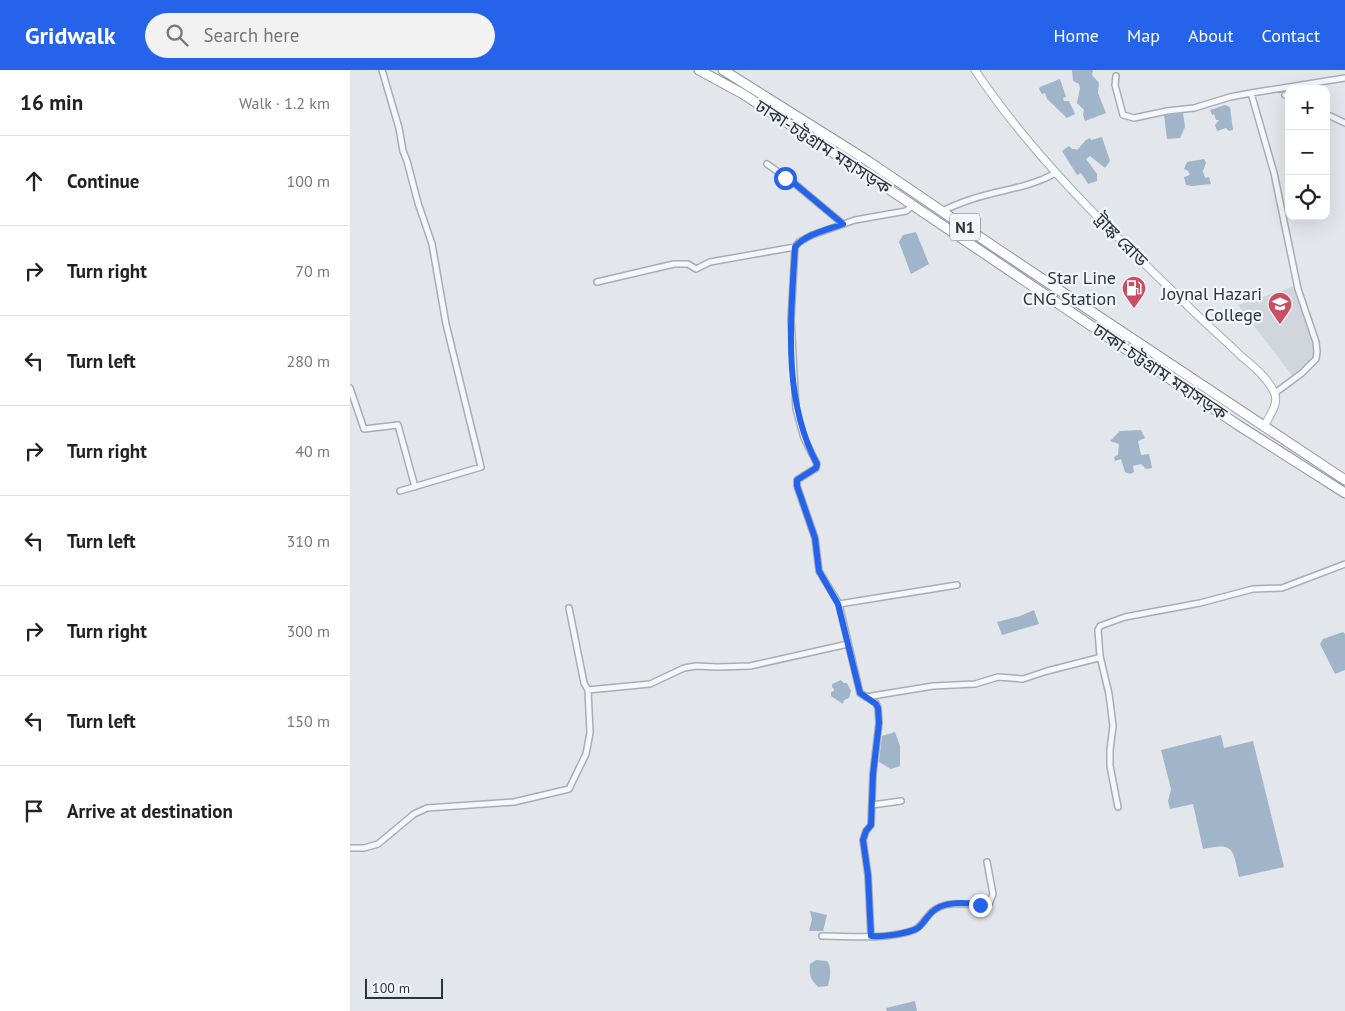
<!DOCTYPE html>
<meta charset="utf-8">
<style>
body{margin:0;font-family:"PT Sans","Noto Sans Bengali",sans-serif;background:#f2f2f2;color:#222}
.controls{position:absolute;right:15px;top:15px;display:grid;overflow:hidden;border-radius:10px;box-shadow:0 5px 20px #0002}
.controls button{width:45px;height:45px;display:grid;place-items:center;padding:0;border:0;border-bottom:1px solid #e0e0e0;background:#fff;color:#222;font:25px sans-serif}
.scale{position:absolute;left:15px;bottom:12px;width:78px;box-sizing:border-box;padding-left:5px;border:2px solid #2b3443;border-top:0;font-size:14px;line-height:18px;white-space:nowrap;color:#2b3443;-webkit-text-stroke:4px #f3f5f8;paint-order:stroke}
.stop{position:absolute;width:15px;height:15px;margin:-11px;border:4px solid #2563eb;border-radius:50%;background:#fff}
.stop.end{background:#2563eb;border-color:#fff;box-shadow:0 1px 5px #0008}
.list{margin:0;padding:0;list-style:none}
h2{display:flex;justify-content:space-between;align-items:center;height:65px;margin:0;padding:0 20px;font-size:21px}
h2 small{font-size:16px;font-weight:400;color:#767676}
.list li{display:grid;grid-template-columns:32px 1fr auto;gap:15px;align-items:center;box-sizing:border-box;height:90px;padding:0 20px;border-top:1px solid #e0e0e0}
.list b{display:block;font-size:19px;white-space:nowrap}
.list em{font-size:16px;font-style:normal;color:#767676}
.icon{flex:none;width:28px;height:28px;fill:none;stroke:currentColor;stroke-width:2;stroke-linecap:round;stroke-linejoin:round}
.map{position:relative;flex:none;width:995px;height:941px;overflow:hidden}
header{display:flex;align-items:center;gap:30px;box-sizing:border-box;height:70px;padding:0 25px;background:#2563eb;color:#fff}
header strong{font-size:24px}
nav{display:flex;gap:28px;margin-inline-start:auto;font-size:18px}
.search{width:350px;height:45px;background:#f2f2f2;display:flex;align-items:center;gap:12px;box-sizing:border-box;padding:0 18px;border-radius:28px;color:#767676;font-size:19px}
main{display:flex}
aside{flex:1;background:#fff}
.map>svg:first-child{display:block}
.built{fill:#d1d6dd}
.water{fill:#a0b5c9}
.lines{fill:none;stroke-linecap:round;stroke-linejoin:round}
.street-casing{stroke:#a8adb5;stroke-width:8}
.secondary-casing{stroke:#a8adb5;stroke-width:9}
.highway-casing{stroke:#8b94a1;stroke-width:11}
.street{stroke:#f6f7f9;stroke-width:5}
.secondary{stroke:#fff;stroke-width:7}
.highway{stroke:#fff;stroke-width:9}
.route{stroke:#2563eb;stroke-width:6}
.labels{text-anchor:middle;stroke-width:4.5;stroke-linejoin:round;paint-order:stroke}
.shield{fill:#f3f5f8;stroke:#676e79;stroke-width:1}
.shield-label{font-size:16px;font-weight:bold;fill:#2b3443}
.street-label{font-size:18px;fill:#2b3443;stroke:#f3f5f8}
.poi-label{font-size:18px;fill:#2b3443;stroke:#f3f5f8;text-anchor:end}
</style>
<header>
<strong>Gridwalk</strong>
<div class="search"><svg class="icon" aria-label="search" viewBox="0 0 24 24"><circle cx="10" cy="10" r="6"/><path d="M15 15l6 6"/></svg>Search here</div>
<nav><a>Home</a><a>Map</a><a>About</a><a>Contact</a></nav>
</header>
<main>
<aside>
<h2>16 min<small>Walk · 1.2 km</small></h2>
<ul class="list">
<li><svg class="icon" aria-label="ahead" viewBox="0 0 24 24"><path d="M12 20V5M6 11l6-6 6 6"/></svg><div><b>Continue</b></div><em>100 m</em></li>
<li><svg class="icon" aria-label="right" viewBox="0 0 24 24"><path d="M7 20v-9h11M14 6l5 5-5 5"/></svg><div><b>Turn right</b></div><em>70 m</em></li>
<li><svg class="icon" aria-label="left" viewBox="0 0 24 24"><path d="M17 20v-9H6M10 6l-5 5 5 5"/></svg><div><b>Turn left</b></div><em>280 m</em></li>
<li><svg class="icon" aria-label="right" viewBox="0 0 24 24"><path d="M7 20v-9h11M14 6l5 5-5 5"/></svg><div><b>Turn right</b></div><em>40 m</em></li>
<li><svg class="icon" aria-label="left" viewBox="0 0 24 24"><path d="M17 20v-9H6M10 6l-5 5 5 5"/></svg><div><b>Turn left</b></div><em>310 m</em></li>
<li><svg class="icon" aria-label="right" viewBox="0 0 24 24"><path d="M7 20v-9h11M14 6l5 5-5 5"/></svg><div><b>Turn right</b></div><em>300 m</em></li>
<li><svg class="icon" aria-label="left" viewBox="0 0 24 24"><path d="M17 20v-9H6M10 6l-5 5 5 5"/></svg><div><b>Turn left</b></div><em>150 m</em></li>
<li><svg class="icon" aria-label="arrive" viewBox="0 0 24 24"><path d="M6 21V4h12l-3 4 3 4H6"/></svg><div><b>Arrive at destination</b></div></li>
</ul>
</aside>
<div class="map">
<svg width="995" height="941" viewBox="0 0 995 941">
<rect width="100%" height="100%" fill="#e3e6eb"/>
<!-- built -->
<path class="built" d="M945,216L964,276V287L944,308L888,235Z"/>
<!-- water -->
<path class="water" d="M722,0H743L742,5L749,13L748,23L756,43L735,51L733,45L734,40L727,33L730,18L729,14L723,11Z
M710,9L716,27L713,28L714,31H719L725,44L717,48L697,29L695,23L692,24L689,19L690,17Z
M875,35L880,37L883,60L879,61L876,58L867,61L865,55L869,50H866L864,44L862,45L860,40Z
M833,43L835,57L830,68L817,69L814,45Z
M752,67L760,91L755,98L740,86L736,89L747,104V111L738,114L731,103L727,105L712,81L719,76L722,79H725L727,80L736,70L740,68L741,70Z
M854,89L856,93L853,101L855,108L859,107L861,114L842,116L836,115L834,107L840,105L838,101L834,99L837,92Z
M566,162L579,194L561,204L549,172L553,165Z
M791,360L795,368L788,371L791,385L799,384L802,398L796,399L791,394L783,396L784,402L780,404L775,402L771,389L765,391L764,387L768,385L769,374L760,371L770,361Z
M684,540L689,554L652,565L647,552L670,546Z
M993,562L995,564V600L985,604L970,574L973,569Z
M491,610L494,613H497L501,621L499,628L494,630L493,634L481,626V622L484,621V619L482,617V614Z
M545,662L550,676V696L541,699L529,692L532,666Z
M871,665L874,678L903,671L934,797L889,807C883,779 884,772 853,779L843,734L820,739L818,731L821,719L811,680Z
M460,841L477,845L473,861H459L462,849Z
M466,890L477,891C482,897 480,908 478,916L468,917C460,909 459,905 460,894Z
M565,931L567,941H537L536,938Z"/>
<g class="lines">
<defs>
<path id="street" d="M32,0L49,58L53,81L57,91L68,133L82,174L96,254L131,397L50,421
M766,6L765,15L773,45L784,48L817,41L844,38L880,27L901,23L995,8
M901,23L924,103L948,219L966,272L967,282L966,289L952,303L925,323
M935,25L939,27
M976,44L995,53
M417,94L444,113L493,154
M592,141C607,134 623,128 640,124C664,118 684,115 706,103
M247,212L324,194H338L346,199L360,192L445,177
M0,318L14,359L48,355L65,417
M489,534L607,515
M750,586L759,624L763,656L760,680V696L768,737
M238,620L300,614L334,598L346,596L367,597L400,596L498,574
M516,627L583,616L625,614L648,607L673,609L697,601L748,588L750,586L748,560L750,556L775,547L850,533L903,519L932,518L995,494
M522,735L551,731
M0,778H14L28,774L64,744L77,738L164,732L219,719L236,684L240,663L238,620L234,613L219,538
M472,866C501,866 537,870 564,860C573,856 576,846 583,841C600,828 620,837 639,834L643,824L637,792
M521,866L518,805L513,770L516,761L521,755L523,704L529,653L528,638L526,633L510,623L489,534L469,501L465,468L447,416V410L466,398L467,394L454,368L446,339L441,250L445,177L449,172L462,165L505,150L556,141L562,136"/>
<path id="secondary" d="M625,0C685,90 764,164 841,239C857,255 875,270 891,286C903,296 917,307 924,322C930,332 919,347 914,356"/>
<path id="highway" d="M349,0L393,24L527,111L888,355L995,423
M373,0L518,91L646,178L995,410"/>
</defs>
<!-- street casing -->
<use href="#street" class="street-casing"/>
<!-- secondary casing -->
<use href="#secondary" class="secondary-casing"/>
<!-- highway casing -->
<use href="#highway" class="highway-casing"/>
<!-- street -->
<use href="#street" class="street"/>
<!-- secondary -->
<use href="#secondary" class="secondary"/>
<!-- highway -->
<use href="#highway" class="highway"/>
</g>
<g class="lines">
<!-- route -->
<path class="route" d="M435,108L444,113L493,154C477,160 456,164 445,177C441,249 432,328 467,394L466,398L447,410V416L465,468L469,501L488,534L510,623L526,634L528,638L529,653L523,704L521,755L516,761L513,770L518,805L521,866C533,867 557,864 568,858C573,854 576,848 581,843C592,831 615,832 630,835"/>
</g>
<!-- icons -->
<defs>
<symbol id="fuel-pin" viewBox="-11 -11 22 30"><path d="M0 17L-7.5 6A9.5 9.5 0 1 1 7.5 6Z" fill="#cb4d62" stroke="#f3f5f8"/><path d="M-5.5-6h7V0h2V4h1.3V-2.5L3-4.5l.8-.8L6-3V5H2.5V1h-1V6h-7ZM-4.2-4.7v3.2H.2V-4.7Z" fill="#fff"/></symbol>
<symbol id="university-pin" viewBox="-11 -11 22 30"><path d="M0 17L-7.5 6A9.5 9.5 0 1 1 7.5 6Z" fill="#cb4d62" stroke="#f3f5f8"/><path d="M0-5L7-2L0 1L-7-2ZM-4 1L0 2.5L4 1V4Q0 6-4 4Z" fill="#fff"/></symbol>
</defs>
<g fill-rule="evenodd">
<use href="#fuel-pin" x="770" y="204" width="28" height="38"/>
<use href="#university-pin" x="916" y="220" width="28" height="38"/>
</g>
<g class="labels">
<!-- shield labels -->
<rect class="shield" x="600" y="143.5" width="30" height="27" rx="4"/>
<g class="shield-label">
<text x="615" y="163">N1</text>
</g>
<!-- street labels -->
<g class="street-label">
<text transform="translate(473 77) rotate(33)" y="6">ঢাকা-চট্টগ্রাম মহাসড়ক</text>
<text transform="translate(771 170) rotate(45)" y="6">ট্রাঙ্ক রোড</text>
<text transform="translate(810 302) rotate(34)" y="6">ঢাকা-চট্টগ্রাম মহাসড়ক</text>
</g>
<!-- poi labels -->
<g class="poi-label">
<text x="766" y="214">Star Line<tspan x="766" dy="21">CNG Station</tspan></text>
<text x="912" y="230">Joynal Hazari<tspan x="912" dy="21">College</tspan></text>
</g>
</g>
</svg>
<div class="controls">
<button>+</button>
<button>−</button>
<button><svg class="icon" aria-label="locate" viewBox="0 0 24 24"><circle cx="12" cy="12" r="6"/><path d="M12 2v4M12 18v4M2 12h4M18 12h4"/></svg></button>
</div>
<div class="scale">100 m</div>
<div class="stop" style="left:435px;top:108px"></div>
<div class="stop end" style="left:630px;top:835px"></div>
</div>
</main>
